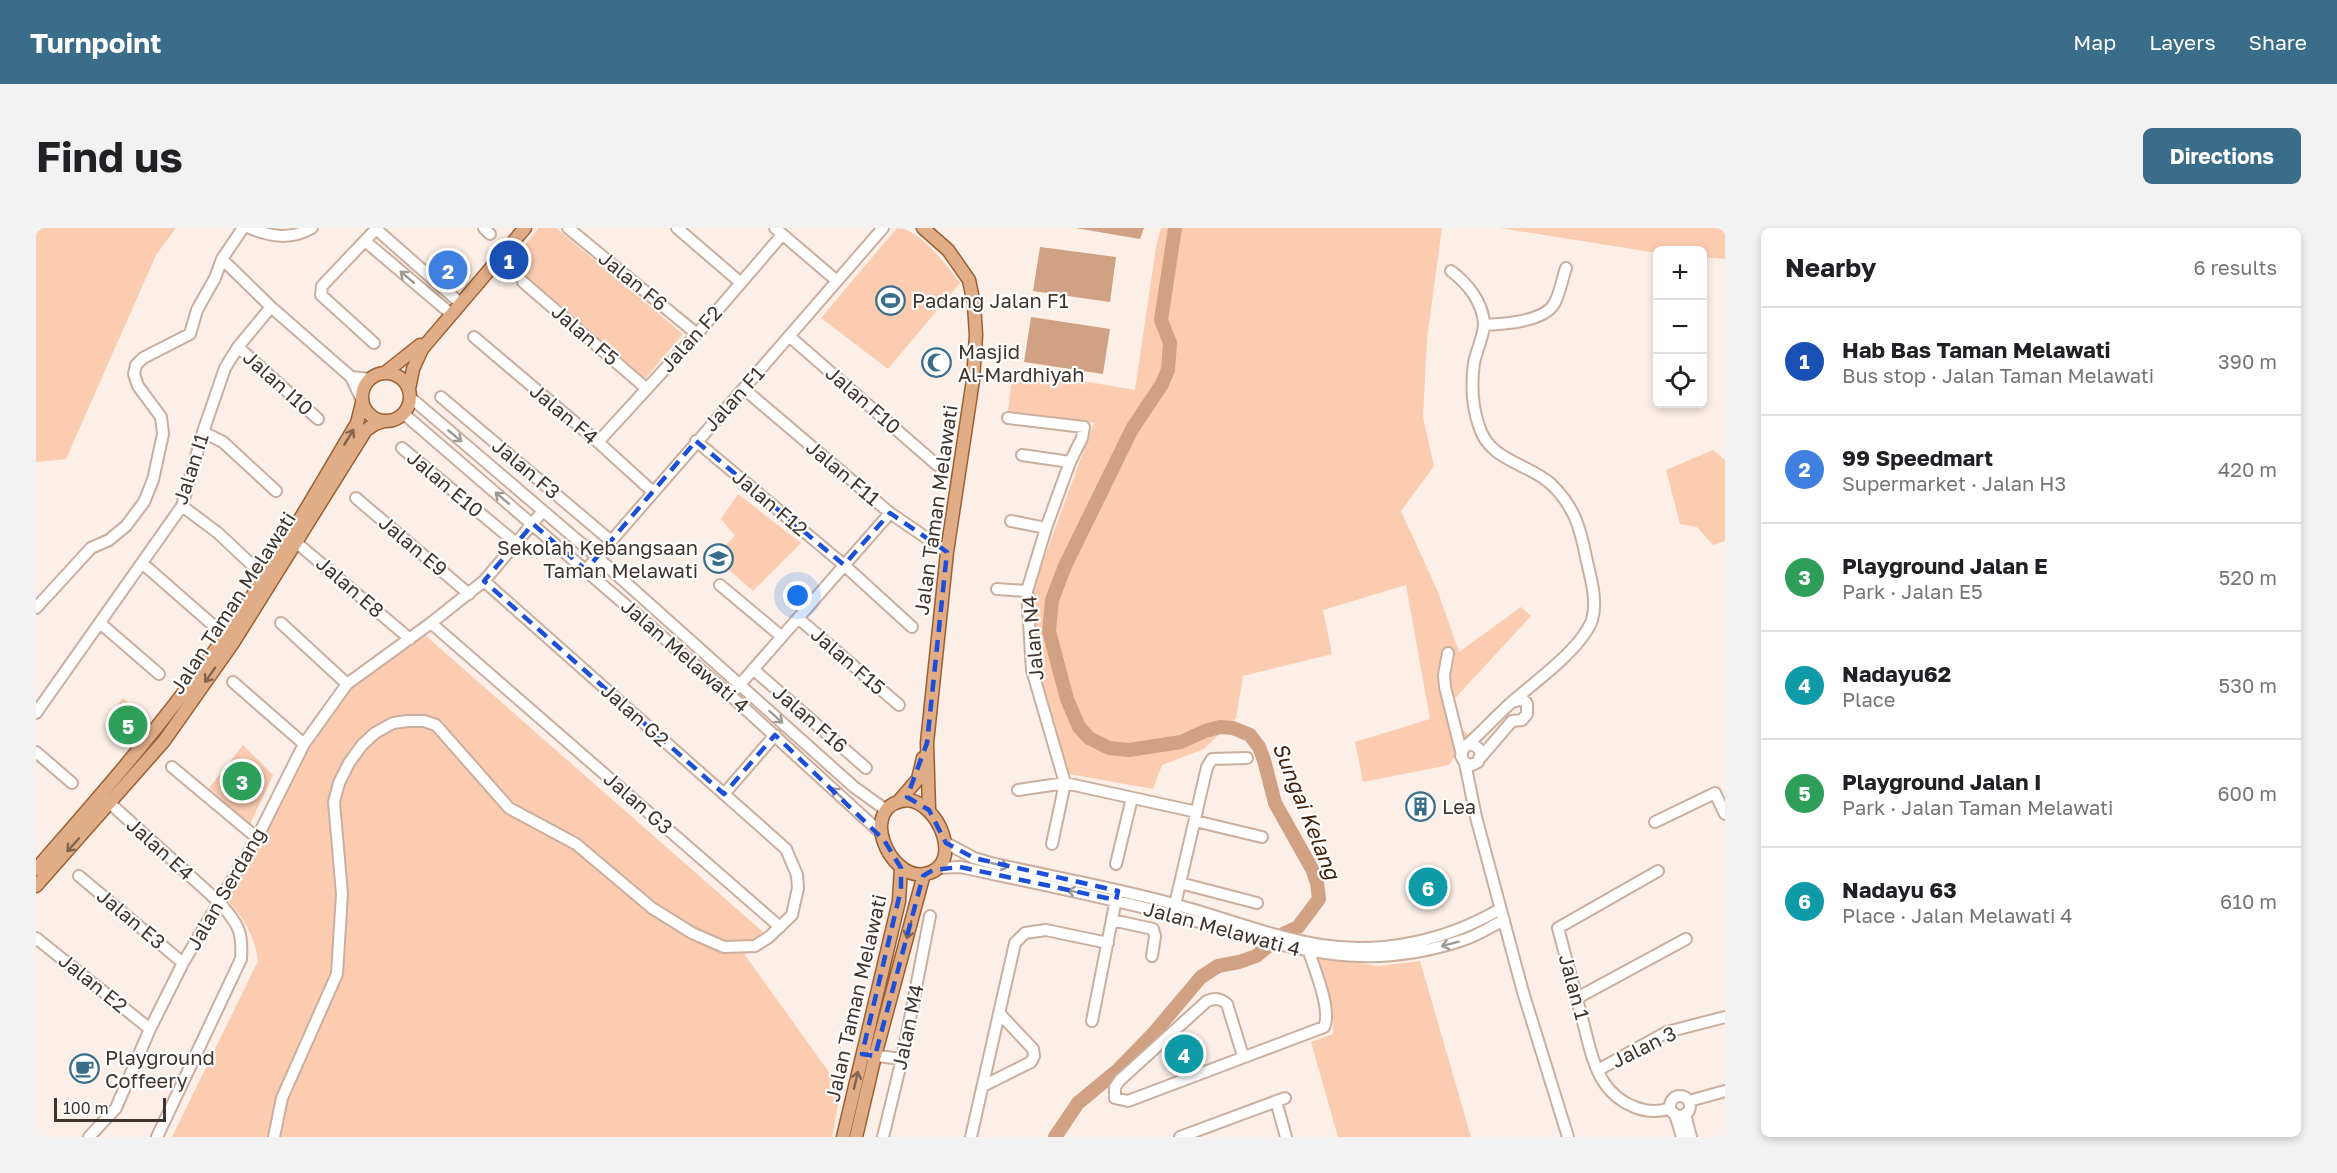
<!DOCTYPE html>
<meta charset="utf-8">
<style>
body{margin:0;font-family:"Golos Text",sans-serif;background:#f2f2f2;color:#202124}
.controls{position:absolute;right:18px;top:18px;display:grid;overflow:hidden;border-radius:9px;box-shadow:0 3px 9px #0003}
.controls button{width:54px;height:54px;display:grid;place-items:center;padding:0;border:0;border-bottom:2px solid #e0e0e0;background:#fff;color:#202124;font:30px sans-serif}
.scale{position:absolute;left:18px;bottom:15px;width:112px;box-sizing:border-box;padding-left:6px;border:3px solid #40342d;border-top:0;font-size:16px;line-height:21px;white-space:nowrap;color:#40342d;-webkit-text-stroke:4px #fff;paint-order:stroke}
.you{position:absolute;left:762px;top:368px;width:21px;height:21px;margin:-15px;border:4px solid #fff;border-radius:50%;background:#1a73e8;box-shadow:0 0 0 9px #1a73e833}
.badge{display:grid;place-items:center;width:39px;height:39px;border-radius:50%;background:#396d8a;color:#fff;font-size:20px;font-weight:700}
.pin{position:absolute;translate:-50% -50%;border:3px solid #fff;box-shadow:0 2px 6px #0006}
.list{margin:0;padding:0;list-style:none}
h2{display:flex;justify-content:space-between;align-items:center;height:78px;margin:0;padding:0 24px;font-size:26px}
h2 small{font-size:20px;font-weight:400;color:#757577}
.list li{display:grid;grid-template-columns:39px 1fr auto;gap:18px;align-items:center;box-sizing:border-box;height:108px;padding:0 24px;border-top:2px solid #e0e0e0}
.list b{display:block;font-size:22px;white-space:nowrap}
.list p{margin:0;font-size:20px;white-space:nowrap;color:#757577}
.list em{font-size:20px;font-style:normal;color:#757577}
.icon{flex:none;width:33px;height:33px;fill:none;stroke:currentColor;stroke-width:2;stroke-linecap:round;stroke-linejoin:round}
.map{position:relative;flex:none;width:1689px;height:909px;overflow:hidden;border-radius:9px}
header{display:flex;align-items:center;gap:36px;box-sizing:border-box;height:84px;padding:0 30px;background:#396d8a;color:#fff}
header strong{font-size:28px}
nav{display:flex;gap:33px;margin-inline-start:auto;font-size:21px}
.intro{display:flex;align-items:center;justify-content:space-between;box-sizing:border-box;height:144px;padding:0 36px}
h1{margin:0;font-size:42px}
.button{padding:15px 27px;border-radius:9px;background:#396d8a;color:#fff;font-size:21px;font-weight:700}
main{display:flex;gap:36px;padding:0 36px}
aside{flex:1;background:#fff;border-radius:9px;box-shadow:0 3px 9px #0003}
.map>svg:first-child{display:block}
.green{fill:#fbccaf}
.water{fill:#d0a182}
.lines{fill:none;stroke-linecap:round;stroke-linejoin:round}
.river{stroke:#d0a182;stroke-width:14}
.minor-casing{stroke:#cbae9d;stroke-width:14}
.major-casing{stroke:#9b5f34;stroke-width:15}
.minor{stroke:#fff;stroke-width:10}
.major{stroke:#e0ad87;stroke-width:12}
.oneway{stroke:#a09a96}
.oneway2{stroke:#806451}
.marked{fill:none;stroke:#1d4ed8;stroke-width:4.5;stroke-dasharray:12 8;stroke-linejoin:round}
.labels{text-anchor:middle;stroke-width:4.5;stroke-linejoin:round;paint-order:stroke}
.street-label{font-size:20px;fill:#40342d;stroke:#fff}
.poi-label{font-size:20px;fill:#40342d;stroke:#fff;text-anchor:start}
.water-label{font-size:21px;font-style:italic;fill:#412109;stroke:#fff}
</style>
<header>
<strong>Turnpoint</strong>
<nav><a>Map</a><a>Layers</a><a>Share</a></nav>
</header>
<div class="intro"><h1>Find us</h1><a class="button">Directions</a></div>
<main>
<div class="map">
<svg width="1689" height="909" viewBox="0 0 1689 909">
<rect width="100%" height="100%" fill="#fbefe7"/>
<!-- green -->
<path class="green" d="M0,0H140L120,27L30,231L0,234Z
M503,0H520L647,106L609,151L472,37Z
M861,0C883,0 912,39 924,55L852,141L785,90Z
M1125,0H1406L1391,111L1387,189L1398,238L1365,283L1402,364L1423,424L1485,379L1495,388L1408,482L1432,507L1413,537L1327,554L1319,514L1394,491L1370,357L1287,382L1296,426L1207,448L1200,490L1168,521L1126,537L1117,561L1033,546L1003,441L997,360L1058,195L972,183L977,141L1099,162L1120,19Z
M1464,0H1689V31L1667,29L1666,22H1622L1621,25Z
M1677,222L1689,232V313L1677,317L1661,299L1644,296L1630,242Z
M702,266L765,315L717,363L678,329L699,308L685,291Z
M390,408L727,704L709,727L805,861L796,909H136L222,733C217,702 209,694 190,670L270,514L309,459Z
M87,470L108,487L94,505L73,488Z
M207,517L237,547L214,596L173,560Z
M1282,729L1343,738L1384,733L1435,909H1302L1275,814L1297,806V781Z"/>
<!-- water -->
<path class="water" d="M1039,0H1108L1104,11Z
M1004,19L1080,29L1074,74L997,63Z
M995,89L1074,101L1067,146L988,134Z"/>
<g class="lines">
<!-- river -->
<path class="river" d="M1019,909L1042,875L1082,842L1117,806L1165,749L1182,738L1203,734L1220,728L1249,705L1262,699L1283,671L1281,655L1276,641L1239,575L1228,532L1223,519L1214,507L1197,500L1184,499L1169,503L1145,514L1093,522L1073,520L1053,510L1043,499L1031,471L1013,403L1016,372L1029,338L1096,201L1126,156L1132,142L1134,115L1125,92L1139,0"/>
<defs>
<path id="minor" d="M214,0C235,9 255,12 276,0
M448,0L454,6
M532,0L661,106
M641,0L705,55
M739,0L801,53
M340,1L423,74
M329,13L414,85
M186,31L235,79L315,149L325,170
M1415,43C1431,55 1447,74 1448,96C1448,108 1440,123 1438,135C1435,157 1436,178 1443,198C1453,233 1492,235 1515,256C1538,278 1544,299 1550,329C1554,348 1562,372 1556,392C1546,420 1500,453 1477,473C1461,487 1447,503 1431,517
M487,54L611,161
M1448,97C1467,96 1507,94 1518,76C1524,66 1526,51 1530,40
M753,108L901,237
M438,109L562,214L617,264
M338,115L285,67L286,58L341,0
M202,119L282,191
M315,149L333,151
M708,161L854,285L911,324
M405,169L575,313
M375,170L561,329L818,559L850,582
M368,186L694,467L845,605
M972,190L1048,199L1046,210L1034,234L1010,300L991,363L996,442L1029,555L1016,616
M167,204L187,214L240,263
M660,213L808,337L876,399
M562,214L661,106L746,7
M366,220L480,315
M986,227L1034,234
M320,270L433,366
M146,278L182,305L215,336
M975,293L1010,300
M255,310L374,411
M106,335L194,412
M550,342L847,0
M684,357L745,408
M961,361L991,363
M0,380L55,320L73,312L90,298L108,274L117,252L127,206L125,189L102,158L98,146L100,137L107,130L154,106L161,82L179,50L186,31L207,0
M762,390L863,477
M64,395L123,446
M245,395L311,456
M395,395L744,699
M1412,425L1408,447L1409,459L1425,523
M717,441L830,540
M197,454L268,516
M700,461L854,285
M0,485L146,278L167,204L189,140L202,119L235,79
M0,524L36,555
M1445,529L1476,493L1486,492L1491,486V476L1489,473L1483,472L1476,474
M1429,535L1436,537L1442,534L1445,524C1441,517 1435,515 1428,519L1425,528L1429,535L1440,589L1487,764L1532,909
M136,539L221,610
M982,562L1029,555L1161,584
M688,566L739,507
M67,569L184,675C202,696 207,703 205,731L121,909
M1159,593L1226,609
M1619,594L1679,565L1689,586
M910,615L938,630L955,635C1016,649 1080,660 1141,677C1189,690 1236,709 1285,717C1346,727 1412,712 1464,681
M1080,636L1096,570
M901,640L924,639C994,654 1064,668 1133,686C1240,713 1314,750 1427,712C1441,708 1454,699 1468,692
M1622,643L1522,700C1530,730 1538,760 1546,790C1552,812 1556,837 1569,856C1583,876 1611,889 1634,880
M43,648L147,735
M1144,655L1221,675
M1138,681L1171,539L1176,531L1211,530
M1076,692L1117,701L1119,708L1116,728
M0,710L114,801
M1541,770L1650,711
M1056,793L1081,666
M833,827L866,831
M1207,828L1191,776C1184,770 1179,770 1171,773L1084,852L1079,859V870L1092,873L1288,799C1296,783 1279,742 1273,724
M1562,842L1631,804L1689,789
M947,858L995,834L998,828L997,821L964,786
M1634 878a10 10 0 1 1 20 0a10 10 0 1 1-20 0Z
M1240,873L1250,909
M1653,873L1689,863
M1639,886L1646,909
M1649,886L1655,909
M53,909L80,880L114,801L147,735L221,610L268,516L311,456L395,395L448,353L507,283
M238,909L246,870L301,746L306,666L298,574L303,555L313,535L326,517L339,505L357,495L372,493H388L400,497L473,580L540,616L616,680L656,705L688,719L719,718L733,709L756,687L762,660L761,647L750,621L448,353
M847,909L866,831L894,688
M935,909L979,715L989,705L1010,702L1072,715
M1144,909L1249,870"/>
<path id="major" d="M887,0L912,22L933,52L938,76L940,107L937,152L911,324L891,515L893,582
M350,144L384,117
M326 169a24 24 0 1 1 48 0a24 24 0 1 1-48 0Z
M373,161L377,141L386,121L489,0
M872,572C903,575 929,638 889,646C853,653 820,576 872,572Z
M863,573L882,551L887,530
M0,641C66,566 132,490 189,408C237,340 278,267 321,195L326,175
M0,658L128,513L197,415L330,202L339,196L348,193
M807,909L863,673L865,640
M820,909L839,828L888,646"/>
</defs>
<!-- minor casing -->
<use href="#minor" class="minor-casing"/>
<!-- major casing -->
<use href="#major" class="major-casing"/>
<!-- minor -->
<use href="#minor" class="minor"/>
<!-- major -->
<use href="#major" class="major"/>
</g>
<!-- one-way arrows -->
<defs><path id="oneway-shaft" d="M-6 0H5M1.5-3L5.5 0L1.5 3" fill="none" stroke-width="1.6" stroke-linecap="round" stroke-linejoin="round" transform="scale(1.5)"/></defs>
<g class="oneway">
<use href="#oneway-shaft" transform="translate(371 49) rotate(-140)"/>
<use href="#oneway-shaft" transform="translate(419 208) rotate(40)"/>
<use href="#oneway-shaft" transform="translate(466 270) rotate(-140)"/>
<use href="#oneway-shaft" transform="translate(740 489) rotate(42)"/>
<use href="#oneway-shaft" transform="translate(802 566) rotate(-137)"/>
<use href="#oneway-shaft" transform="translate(964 637) rotate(13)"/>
<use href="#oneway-shaft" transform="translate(1040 664) rotate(-168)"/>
<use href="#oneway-shaft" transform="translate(1414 716) rotate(165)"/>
</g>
<g class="oneway2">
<use href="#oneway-shaft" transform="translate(313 209) rotate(-59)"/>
<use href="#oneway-shaft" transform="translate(174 447) rotate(125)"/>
<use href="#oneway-shaft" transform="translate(37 617) rotate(132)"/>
<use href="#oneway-shaft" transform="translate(873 702) rotate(105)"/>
<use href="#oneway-shaft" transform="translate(820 852) rotate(-77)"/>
</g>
<!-- marked area -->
<path class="marked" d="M660,213L808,337L854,285L911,324L891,515L871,569L893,582L910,615L938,630L1082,663L1080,672L924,639L897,642L887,648L839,828L826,826L865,661V640L848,612L739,507L688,566L448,353L497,296L550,342Z"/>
<!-- icons -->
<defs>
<symbol id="stadium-ring" viewBox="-11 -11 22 22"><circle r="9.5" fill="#fff" stroke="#396d8a" stroke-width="1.5"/><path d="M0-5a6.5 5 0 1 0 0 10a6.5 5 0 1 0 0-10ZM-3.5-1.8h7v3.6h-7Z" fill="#396d8a"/></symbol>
<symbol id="mosque-ring" viewBox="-11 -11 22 22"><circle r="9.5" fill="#fff" stroke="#396d8a" stroke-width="1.5"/><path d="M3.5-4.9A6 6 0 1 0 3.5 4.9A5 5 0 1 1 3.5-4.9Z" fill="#396d8a"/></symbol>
<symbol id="school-ring" viewBox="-11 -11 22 22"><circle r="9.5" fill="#fff" stroke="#396d8a" stroke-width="1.5"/><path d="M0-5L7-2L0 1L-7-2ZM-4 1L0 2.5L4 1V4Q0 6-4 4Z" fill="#396d8a"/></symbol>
<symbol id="building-ring" viewBox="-11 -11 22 22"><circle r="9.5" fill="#fff" stroke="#396d8a" stroke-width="1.5"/><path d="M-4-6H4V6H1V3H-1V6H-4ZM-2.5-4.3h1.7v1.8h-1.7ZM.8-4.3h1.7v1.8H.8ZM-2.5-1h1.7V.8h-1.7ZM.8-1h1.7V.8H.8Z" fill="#396d8a"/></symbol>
<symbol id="cafe-ring" viewBox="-11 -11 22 22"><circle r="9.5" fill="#fff" stroke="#396d8a" stroke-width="1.5"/><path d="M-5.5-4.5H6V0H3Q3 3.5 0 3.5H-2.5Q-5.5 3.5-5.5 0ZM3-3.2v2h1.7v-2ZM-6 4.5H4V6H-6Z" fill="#396d8a"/></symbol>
</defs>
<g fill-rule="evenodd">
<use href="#stadium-ring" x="838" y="56" width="33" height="33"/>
<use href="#mosque-ring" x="884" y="118" width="33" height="33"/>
<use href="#school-ring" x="666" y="314" width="33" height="33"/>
<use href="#building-ring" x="1368" y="562" width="33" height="33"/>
<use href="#cafe-ring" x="32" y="824" width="33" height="33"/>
</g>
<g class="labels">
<!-- street labels -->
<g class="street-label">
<text transform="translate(597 53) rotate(39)" y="7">Jalan F6</text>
<text transform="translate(549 107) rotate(41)" y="7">Jalan F5</text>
<text transform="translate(655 111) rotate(-48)" y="7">Jalan F2</text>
<text transform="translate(242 155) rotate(42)" y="7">Jalan I10</text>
<text transform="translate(698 171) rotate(-48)" y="7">Jalan F1</text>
<text transform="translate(827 172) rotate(41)" y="7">Jalan F10</text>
<text transform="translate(528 186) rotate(40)" y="7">Jalan F4</text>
<text transform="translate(155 241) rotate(-72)" y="7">Jalan I1</text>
<text transform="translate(490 241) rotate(40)" y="7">Jalan F3</text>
<text transform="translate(807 245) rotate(40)" y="7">Jalan F11</text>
<text transform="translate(409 256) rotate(40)" y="7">Jalan E10</text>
<text transform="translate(734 275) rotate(40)" y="7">Jalan F12</text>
<text transform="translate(900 282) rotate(-82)" y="7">Jalan Taman Melawati</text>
<text transform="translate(377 318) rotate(40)" y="7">Jalan E9</text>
<text transform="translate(314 359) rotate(41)" y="7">Jalan E8</text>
<text transform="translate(197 375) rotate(-57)" y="7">Jalan Taman Melawati</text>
<text transform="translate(997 410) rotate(-95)" y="7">Jalan N4</text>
<text transform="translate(649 428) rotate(41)" y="7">Jalan Melawati 4</text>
<text transform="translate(812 433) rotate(41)" y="7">Jalan F15</text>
<text transform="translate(599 487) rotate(42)" y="7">Jalan G2</text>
<text transform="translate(774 491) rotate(41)" y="7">Jalan F16</text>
<text transform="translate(602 575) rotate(41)" y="7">Jalan G3</text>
<text transform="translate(124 621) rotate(42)" y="7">Jalan E4</text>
<text transform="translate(190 661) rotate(-60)" y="7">Jalan Serdang</text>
<text transform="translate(95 691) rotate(40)" y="7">Jalan E3</text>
<text transform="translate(1186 701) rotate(15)" y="7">Jalan Melawati 4</text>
<text transform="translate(57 755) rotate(39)" y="7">Jalan E2</text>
<text transform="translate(1538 759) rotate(75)" y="7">Jalan 1</text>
<text transform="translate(820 770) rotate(-77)" y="7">Jalan Taman Melawati</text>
<text transform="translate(872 799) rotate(-78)" y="7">Jalan M4</text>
<text transform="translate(1608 819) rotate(-26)" y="7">Jalan 3</text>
</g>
<!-- poi labels -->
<g class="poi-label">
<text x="876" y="80">Padang Jalan F1</text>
<text x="922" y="131">Masjid<tspan x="922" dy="23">Al-Mardhiyah</tspan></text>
<text x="662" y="327" text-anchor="end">Sekolah Kebangsaan<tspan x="662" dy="23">Taman Melawati</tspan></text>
<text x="1406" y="586">Lea</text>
<text x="69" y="837">Playground<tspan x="69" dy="23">Coffeery</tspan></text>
</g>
<!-- water labels -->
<g class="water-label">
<text transform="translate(1270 583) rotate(68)" y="7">Sungai Kelang</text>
</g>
</g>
</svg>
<div class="controls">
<button>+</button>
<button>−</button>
<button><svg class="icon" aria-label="locate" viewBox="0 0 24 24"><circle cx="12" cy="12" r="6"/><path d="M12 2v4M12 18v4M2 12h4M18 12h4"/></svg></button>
</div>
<div class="scale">100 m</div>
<div class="you"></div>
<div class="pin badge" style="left:473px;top:32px;background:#1a4fb4">1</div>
<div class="pin badge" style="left:412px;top:42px;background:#3f7fe0">2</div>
<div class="pin badge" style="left:206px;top:553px;background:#2e9e5b">3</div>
<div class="pin badge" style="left:1148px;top:826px;background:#0f9aa8">4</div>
<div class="pin badge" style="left:92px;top:497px;background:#2e9e5b">5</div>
<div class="pin badge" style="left:1392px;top:659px;background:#0f9aa8">6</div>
</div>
<aside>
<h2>Nearby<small>6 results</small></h2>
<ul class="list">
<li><span class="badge" style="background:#1a4fb4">1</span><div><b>Hab Bas Taman Melawati</b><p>Bus stop · Jalan Taman Melawati</p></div><em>390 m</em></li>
<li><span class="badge" style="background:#3f7fe0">2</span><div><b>99 Speedmart</b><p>Supermarket · Jalan H3</p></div><em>420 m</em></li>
<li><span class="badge" style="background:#2e9e5b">3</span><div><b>Playground Jalan E</b><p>Park · Jalan E5</p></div><em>520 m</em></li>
<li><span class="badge" style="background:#0f9aa8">4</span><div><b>Nadayu62</b><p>Place</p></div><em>530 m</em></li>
<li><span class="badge" style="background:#2e9e5b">5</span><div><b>Playground Jalan I</b><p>Park · Jalan Taman Melawati</p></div><em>600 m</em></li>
<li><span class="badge" style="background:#0f9aa8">6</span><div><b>Nadayu 63</b><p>Place · Jalan Melawati 4</p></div><em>610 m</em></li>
</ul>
</aside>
</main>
